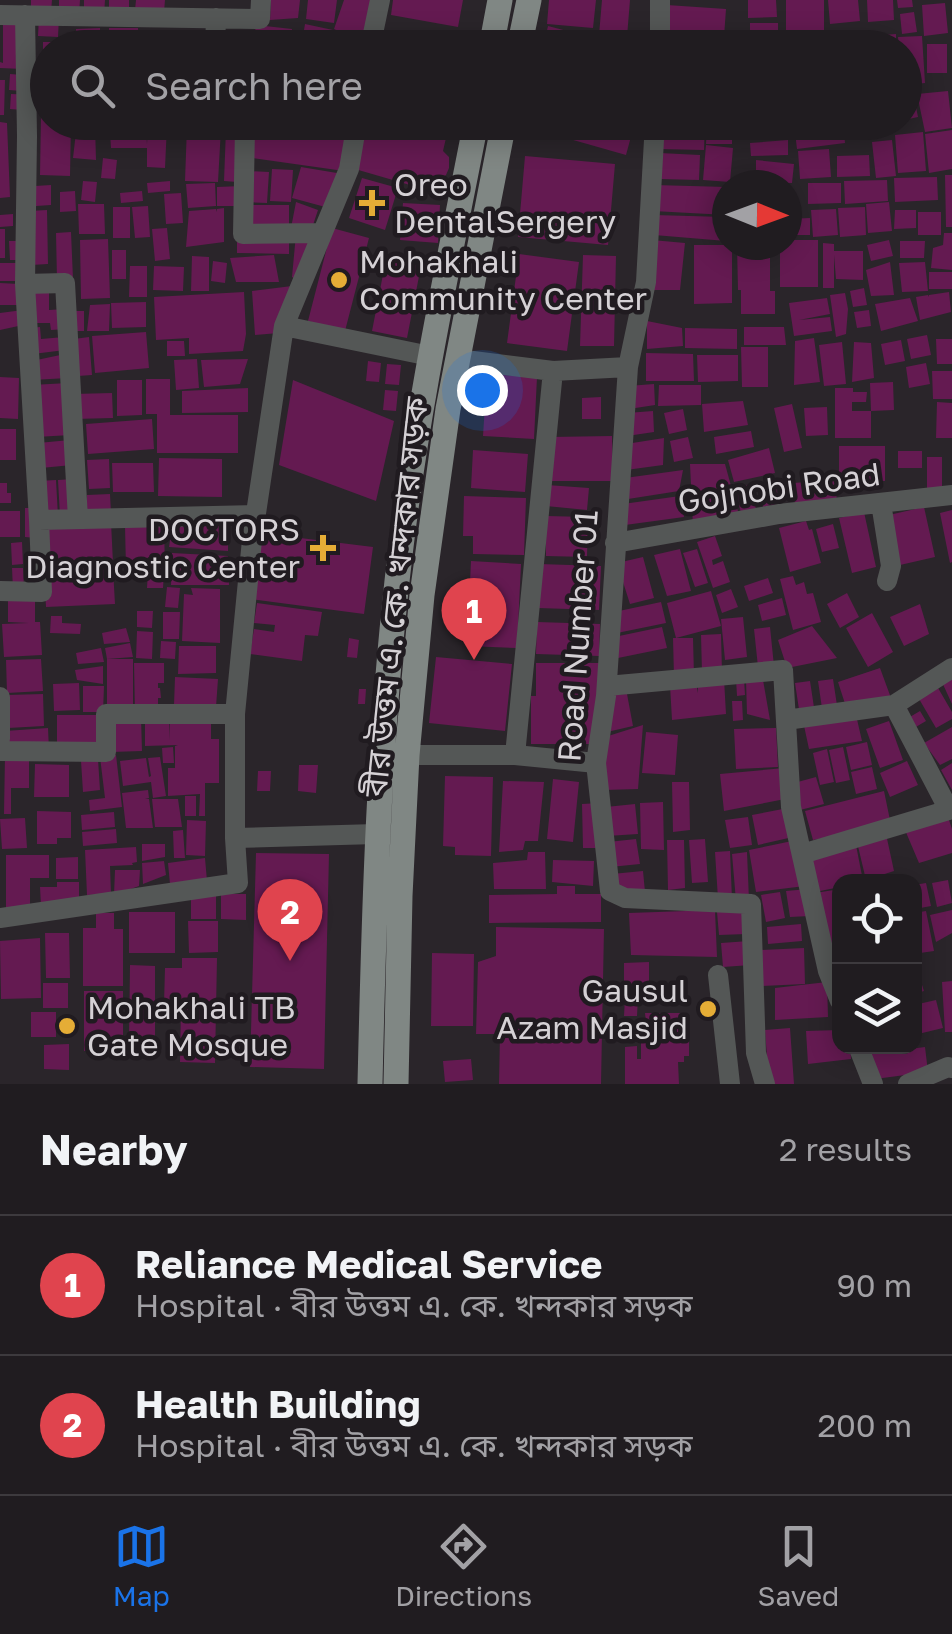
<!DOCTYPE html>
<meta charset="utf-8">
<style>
body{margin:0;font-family:"Golos Text","Noto Sans Bengali",sans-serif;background:#282529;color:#f1f3f6}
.controls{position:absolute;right:30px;bottom:30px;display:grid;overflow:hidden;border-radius:20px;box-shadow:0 5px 25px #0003}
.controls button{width:90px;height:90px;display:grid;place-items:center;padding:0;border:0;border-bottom:2px solid #3d3a3e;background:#201c20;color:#f1f3f6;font:50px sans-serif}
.compass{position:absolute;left:712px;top:170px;width:90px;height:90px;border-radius:50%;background:#201c20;box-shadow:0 5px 25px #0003;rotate:91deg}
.you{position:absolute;left:482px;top:390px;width:35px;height:35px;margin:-25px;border:8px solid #fff;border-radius:50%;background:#1a73e8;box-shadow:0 0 0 15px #1a73e833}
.badge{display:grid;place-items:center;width:65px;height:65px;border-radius:50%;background:#1a73e8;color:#fff;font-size:32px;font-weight:700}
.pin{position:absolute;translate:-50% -82px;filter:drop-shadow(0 2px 5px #0008)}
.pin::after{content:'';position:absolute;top:52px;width:35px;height:30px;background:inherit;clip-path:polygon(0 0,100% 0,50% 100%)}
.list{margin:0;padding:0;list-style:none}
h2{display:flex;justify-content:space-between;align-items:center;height:130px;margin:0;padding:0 40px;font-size:42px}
h2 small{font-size:32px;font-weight:400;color:#a2a1a5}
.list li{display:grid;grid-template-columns:65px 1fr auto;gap:30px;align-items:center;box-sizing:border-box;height:140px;padding:0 40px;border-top:2px solid #3d3a3e}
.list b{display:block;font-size:38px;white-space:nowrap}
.list p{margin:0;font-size:32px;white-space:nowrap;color:#a2a1a5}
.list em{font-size:32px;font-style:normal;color:#a2a1a5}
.icon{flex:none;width:55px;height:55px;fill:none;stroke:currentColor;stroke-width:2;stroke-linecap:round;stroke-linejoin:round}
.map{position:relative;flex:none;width:952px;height:1084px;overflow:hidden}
.search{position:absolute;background:#201c20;box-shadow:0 5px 25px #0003;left:30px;right:30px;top:30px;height:110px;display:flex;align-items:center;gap:25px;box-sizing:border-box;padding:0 35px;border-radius:55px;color:#a2a1a5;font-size:38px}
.sheet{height:410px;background:#201c20}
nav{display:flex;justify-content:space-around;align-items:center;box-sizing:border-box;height:140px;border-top:2px solid #3d3a3e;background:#201c20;font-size:28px;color:#a2a1a5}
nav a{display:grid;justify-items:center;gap:5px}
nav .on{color:#1a73e8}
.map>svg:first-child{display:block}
.building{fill:#641a51}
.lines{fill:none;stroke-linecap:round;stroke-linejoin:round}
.minor{stroke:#545756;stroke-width:20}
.major{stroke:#808784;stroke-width:25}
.poi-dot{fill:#e5ad36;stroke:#201b20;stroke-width:4}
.labels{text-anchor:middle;stroke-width:9;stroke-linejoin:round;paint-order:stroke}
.poi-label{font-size:32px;fill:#d5d1d5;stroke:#201b20;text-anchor:start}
.street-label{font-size:32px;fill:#d5d1d5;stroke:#201b20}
</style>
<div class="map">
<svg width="952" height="1084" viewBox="0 0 952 1084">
<rect width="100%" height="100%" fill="#2a252a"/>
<!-- building -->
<path class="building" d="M31,0H52L51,12H31Z
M59,0H80L79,14H59Z
M84,0H105L104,15L84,14Z
M109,0H129V14H109Z
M136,0H165L164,12L135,10Z
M271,0H300L298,18L270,20Z
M308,0H337L334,23L306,19Z
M344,0H372L364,43L334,29Z
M393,0H463L458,27L391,15Z
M549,0H596L593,28L547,24Z
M602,0H630L627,37L599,35Z
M748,0H776L777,17L748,18Z
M786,0H824V31L786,32Z
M828,0H858L860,21L830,24Z
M867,0H893L894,20L868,22Z
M897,0H912L913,7L898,8Z
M945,3L948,33L924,36L922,5Z
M667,5L726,9L724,37L665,33Z
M914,12L917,32L902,34L900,14Z
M39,16L59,17L58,37L38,36Z
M3,17H20L23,69L0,68V62L3,63Z
M750,23H778V48H750Z
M305,24L333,30L329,48H301Z
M256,25L292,29L290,48H253Z
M548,26L625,46V48H543Z
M100,28V48H77L76,29Z
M109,28H138V48H110Z
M178,31L177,48H146L147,32Z
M217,32L250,34L249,48H216Z
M441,33L468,41L467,48H436Z
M850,33L851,48H832L831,35Z
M896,34V48H872L871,36Z
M827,35V48H799L798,36Z
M922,36L925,83L904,85V48H899L898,37Z
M183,37L210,38V48H182Z
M336,38L367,46V48H343L334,45Z
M667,38L724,42V48H667Z
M43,42H75V48H48V72H43Z
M927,44H947V73H927Z
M10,74L36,76L35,92L9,90Z
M43,74H48V112H43Z
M0,80H5L4,115H0Z
M948,91L952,128L925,132L917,94Z
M904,92H913L918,117L904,120Z
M11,94L37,95L35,111L10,109Z
M41,115H48V122H71L70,176L40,175Z
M0,122L7,123L10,197L0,198Z
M302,122H352L351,132L302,126Z
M368,122H392L446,138L443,151L449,157V168L446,175L436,182L434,192L355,169Z
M524,122H635L626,155L524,126Z
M660,122H705L704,150L659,149Z
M707,122H732V144H706Z
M740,122H787L788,134L740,139Z
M843,122L845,143L797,149L794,124Z
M77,123L95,125L96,160L73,158Z
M251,123L349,137L344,171L246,157Z
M148,125H167L165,168L147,167V148H111L110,132L146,131L147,144Z
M187,126L221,128L218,182L185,181Z
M226,129H238L237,182L224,181Z
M952,130V169L929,173L925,134Z
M923,132L926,171L898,173L895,135Z
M788,140V155L751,156L750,143Z
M892,140L896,176L876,178L872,142Z
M706,145L733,148L730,182L703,180Z
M829,149L831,177L800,179L798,151Z
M660,153L700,155L699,180L660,179Z
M869,155L870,176L837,177V156Z
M525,156L615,164L608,245L518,237Z
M103,158L117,160L115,179L101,178Z
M756,160L794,164L792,183L756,182Z
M301,167L343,174L329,208L292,198Z
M272,169L293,170L291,202L270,201Z
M248,171L269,172L267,203L246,202Z
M945,175H952V227H946Z
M937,177L938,200L895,202L894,178Z
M362,178L398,188L385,230L349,218Z
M887,180L888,201L845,204L844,181Z
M83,181L97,182L95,202L81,200Z
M170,181V191L148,193L147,183Z
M215,183L216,206L188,208L186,184Z
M808,183H841V203L808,204Z
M51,185V205L36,206L35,186Z
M654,185L727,187V215L653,211Z
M242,186V206H217V187Z
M75,191L76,211L60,212V192Z
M142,191L143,201L121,203L120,193Z
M181,193L183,223L166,224L164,194Z
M296,202L318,210L311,231L291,228Z
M889,202L892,231L868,233L866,204Z
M403,203L440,205L438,243L400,240Z
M78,204H104L105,234H79Z
M246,205H289V232H246Z
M148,206L150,237L135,238L132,207Z
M113,207H130V238H113Z
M865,207L866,235L840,237L838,208Z
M224,208V242L186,247L189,211L216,209L217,212V209Z
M836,209L838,235L813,237L811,210Z
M47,210L48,264L31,265L29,211Z
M895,210H916V228L894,229Z
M918,212H941V235H918Z
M13,214V226L0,227V215Z
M654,215L725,217L726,241L654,235Z
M810,218V235H787V219Z
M167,228L170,259L155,261L152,229Z
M332,228L369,238L345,331L308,321Z
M0,229H5V258H0Z
M71,232L73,279L57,280L56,233Z
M944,233H952V270L931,268L933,248L943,245Z
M296,234L310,235L300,282L292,277Z
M237,236L289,237V254L237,253Z
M108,239L110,298L81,299L80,240Z
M652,240L685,243L680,290H651Z
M787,240H818V287H780V245H787Z
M889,240L893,256L871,261L867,245Z
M9,241H22L23,260H10Z
M900,241H925L924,258H900Z
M823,243L834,244V251H863V280L836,279L834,255V288H823Z
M694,245H732V303L694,304Z
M737,245H770V291H775V314H741V290H738Z
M112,250H126V279H112Z
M519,254L579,262L567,351L507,343Z
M274,255L279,282H236L230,258Z
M583,255L616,256L614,346H580Z
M192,256L209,257V291H191Z
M386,259L421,266L407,338L372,331Z
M213,261L227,263L225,283L211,281Z
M890,262L894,295L871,296L866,270Z
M925,262L928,291L902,292L899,263Z
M0,263H20V281H0Z
M130,266H147V297H129Z
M154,266L184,267L183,291L153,290Z
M929,272H952V289H929Z
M0,283L19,284L18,305H0Z
M49,286V310L66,309V329L51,330L50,323H33V288Z
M292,286L279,333L255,335L252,291Z
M864,288L867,305L853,307L850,291Z
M244,292L246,334L243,351L189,354V338L156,340L154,297Z
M949,292L951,312L920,320L916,297L928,295L929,297V295Z
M845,293L848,309L846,334L836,337L830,295Z
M827,298L830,314L799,320L830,317L832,331L794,336L789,303Z
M910,298L918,321L881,331L875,304Z
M146,302V327L112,328L111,303Z
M110,304L109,331H87L90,305Z
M23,310V325L0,330V313Z
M869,310L871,326L857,328L854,312Z
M68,311H84V331H68Z
M647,321L682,328L683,346L647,349Z
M40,327L41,339L64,337L65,350L33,354L30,328Z
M744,327H784L786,345H744Z
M685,328L737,329V349L685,348Z
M146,332L149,368L95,373L92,336Z
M927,335L931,355L911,359L907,339Z
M89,337L92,375L78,376L74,339Z
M814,338L820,382L794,385L795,341Z
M936,339H952V364H937Z
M901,340L905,361L885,365L881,344Z
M167,341H184L185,356H167Z
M842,342L846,384L824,386L819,345Z
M854,342L871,343L874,378L852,382Z
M741,347H768V387H742Z
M646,353L693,354L694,381H646Z
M65,354L68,378L32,380V361Z
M697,355H738V381L698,382Z
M197,359L199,388L176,390L174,360Z
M248,359L240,384L204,387L201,360Z
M368,361L381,363L379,382L366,381Z
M926,363L930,384L909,388L906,367Z
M387,364L401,365L399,385L385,384Z
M932,371H952V399H933Z
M487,374L537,377L534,439L483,436Z
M0,377L19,378L18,419L0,418Z
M146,379H170V415H238V453H157V414H146Z
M117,380H142V415L117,416Z
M293,380L394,421L376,501L279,465Z
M893,382L894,410L871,411L870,383Z
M68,383L71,435L36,437L32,385Z
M654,384L655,405L629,409L628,386Z
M659,385H701V405L658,406Z
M248,388V412L182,413V391Z
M835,388H853V392H867L866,402H852V411H871V438H835Z
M385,390L398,391L396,411L383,410Z
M112,393L113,418L74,419L73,394Z
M601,397V419H582V398Z
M743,401L748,425L704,432L702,404Z
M937,402L952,403V438H936Z
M792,404L802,448L784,452L774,408Z
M827,407L828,435L806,436L804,408Z
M683,409L687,430L669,434L664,413Z
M653,411L654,432L627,436V413Z
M152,419L154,449L88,454L86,424Z
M0,429H16V460H0Z
M751,431L754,447L716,454L714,437Z
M612,436L613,481H551L550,437Z
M688,437L693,458L674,462L670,441Z
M664,438L663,465L626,470V444Z
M70,440L72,465L41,468L38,443Z
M839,446H885V481H839Z
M769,448L775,473L734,482L728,460Z
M473,450L528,454L525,492L471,488Z
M898,451H922V468H898Z
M927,457H942V491H927Z
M159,458L222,459V497L158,496Z
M109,459L110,488L89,489L87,460Z
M112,463H153L154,492H113Z
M690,464H725L739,515L693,526Z
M683,470L679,491L628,499L625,478Z
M74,479L76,515L60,516L58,480Z
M56,480L58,516H45L38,481Z
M774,480L780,503L763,507L758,485Z
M835,480L837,503L795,506L793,483Z
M0,483H7V493H11V503H0Z
M750,484L757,513L742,517L735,489Z
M547,485L589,488L587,510L546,506Z
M110,494L111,513L87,514V495Z
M464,496L526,498L524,555L473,554V536H463Z
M680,496L684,517L625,525L623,504Z
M924,507L935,557L900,565L889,515Z
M25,508H35L36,538L25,537Z
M952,510V562L950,563L940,513Z
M0,511H20V537H0Z
M864,512L876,567L852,573L839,518Z
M546,516L588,517L587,557L546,556Z
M173,520L228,527V551L169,547Z
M806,521L809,530L812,529L821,563L790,572L779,528Z
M48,522H111L113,563L47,569Z
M833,524L839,548L822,552L816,529Z
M125,526H164L165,569H126Z
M260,533L373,547L364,614L250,599Z
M715,536L722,556L712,560L713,565L723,561L730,582L713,588L697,542Z
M22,542L23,564L12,565L11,543Z
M680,549L691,591L667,596L654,555Z
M697,549L708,583L695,587L683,553Z
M172,553L228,556L229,585H171Z
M643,557L654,598L630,604L617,563Z
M471,561L521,564L517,648L467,646Z
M539,564L601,566L599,610L538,608Z
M12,568H23L24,590H13Z
M113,569L115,604L46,607L44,573Z
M148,571L164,572L163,588H147Z
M793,576L796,585L804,582L807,594L813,593L821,622L793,630L780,579Z
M768,578L773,593L749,601L744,586Z
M167,587L180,588L178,608L165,607Z
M191,588L220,589V643L182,641L184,594L193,595Z
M731,589L738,607L722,613L716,595Z
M711,591L721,626L676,638L667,603Z
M847,593L859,617L840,628L827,604Z
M8,595H35V622H40L42,655L4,657L2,624L29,623L8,622Z
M782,598L786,615L762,621L758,605Z
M661,602L666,623L617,633L619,611Z
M257,603L322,612L318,636L305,635L302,661L250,654L254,629L274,632L275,625L254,623Z
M920,604L929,634L904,646L890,617Z
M137,611H153L152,628L137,627Z
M163,612H180L179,639H163Z
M872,613L893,652L868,667L846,628Z
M51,616H62V623L81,624L80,634L50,633Z
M743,617L747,657L725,660L721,619Z
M537,622L600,624L599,656L536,654Z
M812,626L837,658L787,668L778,640Z
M662,627L667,648L618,658L619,636Z
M770,627L774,666L758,667L754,629Z
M126,628L130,642L104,644L102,633Z
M137,631L153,632L152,659L136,658Z
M721,634L722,672L702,673L701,635Z
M349,638L359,640L357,658L347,657Z
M673,638H693L694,676L674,677Z
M161,641L176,642L175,659L160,658Z
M130,643L133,657L107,659L105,648Z
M179,646H216V673L178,674Z
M101,648L104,662L78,664L76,653Z
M436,657L512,664L505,731L429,723Z
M41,659L43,691L7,693L6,660Z
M107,659H133V711H107Z
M134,663H164V683H158V688H160L161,698H158V713H135Z
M536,663H599L594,744H531V696H536Z
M103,666V684L77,680L75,670Z
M880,668L891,698L848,713L838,682Z
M952,672V704L941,680Z
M175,677L218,679L216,707L174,705Z
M724,679L726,714L672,720L670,685L696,683L698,693V681Z
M736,679H744L745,695L737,696Z
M746,679L763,680L770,720L747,714Z
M833,679L838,712L823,715L818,681Z
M810,681L815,714L800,716L795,683Z
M934,681L952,712V719L936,728L915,692Z
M79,683L80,710L54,711L53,684Z
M83,686H104L103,712H83Z
M359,689H366L365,704H358Z
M43,694L44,726L8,728L7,695Z
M627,694L633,726L607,732L611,695Z
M732,701H742L743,720L733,721Z
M920,711L926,721L909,731L903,721Z
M57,715H102V746L57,748Z
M856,715L862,741L809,749L803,721Z
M141,717L142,751L111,752L110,718Z
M145,717H169V740L170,718H211V739H219V783H205V816H199L200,794L168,796V768H175V746L178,745L145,746Z
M889,721L903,760L880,768L866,729Z
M643,725L638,789L604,790L605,737Z
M952,727V759L940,765L924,743Z
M48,728L49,750L4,748L5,731Z
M776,728L778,767L736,769L734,729Z
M646,732L678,735L675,775L642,773Z
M867,742L872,765L851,770L846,747Z
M173,747L174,763H163L162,748Z
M843,747L850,780L836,783L829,750Z
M827,749L834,782L820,785L813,753Z
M5,755H29V788H11V814H4Z
M116,755L122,807L90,811L89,800L105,798L100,757Z
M160,757L166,796L153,798L151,782L123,786L120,761L146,758L149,777L151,776L148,758Z
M98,759L100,790L83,792L81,761Z
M907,761L918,785L890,797L880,773Z
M952,763V790L941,770Z
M35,764L69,765V797H34Z
M299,765H318L316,793L298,791Z
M872,767L877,789L856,794L851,772Z
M784,768L785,799L724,811L720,774Z
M258,771H271L270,791H257Z
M445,776L493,777L491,856L455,855V847L443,846Z
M816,777L824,804L796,811L794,783Z
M553,779L579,782L573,842L547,839Z
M503,781L544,782L538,841H525L523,850L499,852Z
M672,782H689L690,830L673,832Z
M148,790L149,798L145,799H149L153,828H126L122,793Z
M884,791L891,825L813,840L805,811Z
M185,796H196V816H185Z
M152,799H178L182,827H155Z
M663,802L664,850L641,849L640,803Z
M600,803L601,848H583L582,804Z
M635,804L638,834L607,836L606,807Z
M788,808L793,837L758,845L752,815Z
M37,811L71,812V838H57V844H37Z
M114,812L115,827L82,830L81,815Z
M748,817L752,845L730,848L725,820Z
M948,817L952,829V853L919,863L905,830Z
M25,818L27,848L2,849L0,819Z
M187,820L206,821L205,856L186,855Z
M116,829L117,843L83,846L82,832Z
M183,830L185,858H174L173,831Z
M886,834L894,871L866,880L857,842Z
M636,839L640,864L610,867L608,842Z
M705,839L708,882L692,883L689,840Z
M667,840H684L685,888L668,890Z
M797,840L805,886L756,892L749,850Z
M142,844H165V857L142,861Z
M856,845L863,881H840V887L815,892L808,856Z
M136,847L137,862L132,863L133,865L110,866L111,894L87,895L85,850Z
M730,851L732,899H718L715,852Z
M528,852H545L546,889H494L493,863L527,860Z
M747,852L749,900L736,901L732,854Z
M256,853L329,854L324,1069L250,1067Z
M6,855H49V878H30V908H6Z
M78,857V879H56V858Z
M205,858L207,881L170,884L168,863Z
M553,860L594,861L593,886L552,882Z
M164,861L166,875L143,884L142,863Z
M115,870H140L139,886L114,895Z
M643,871L645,892H616L612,874Z
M948,880L952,903L937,907L932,883Z
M57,882H79V904L41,906L40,887H57Z
M926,883L931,906L915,909L914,885Z
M557,886H575V894H601V922L489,923V895L557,894Z
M808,889L810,916L790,917L786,891Z
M840,889V952L826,955L815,893Z
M780,892L785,918L766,922L761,895Z
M191,894H216V919H191Z
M221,894H246V920L221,919Z
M715,910L717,957L631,955L629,913Z
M745,910L747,934L719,935L717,912Z
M952,910V933L936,942L930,915Z
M926,911L934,951L920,953L914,913Z
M129,912H175V953H129Z
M96,913H114V929H123V986H83V928H96Z
M188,921H218V952L189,953Z
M801,924L802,941L768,944L767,927Z
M496,927L604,929L601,1084H499L500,1034H476L478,962L496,956Z
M45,933H69L70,978H46Z
M40,938L41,998L1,999L0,941Z
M749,941L751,965L723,967L721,943Z
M804,948L805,984L762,986L760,950Z
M432,953L474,954L473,1026H431Z
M182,958H217L215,1063L180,1062L181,1005L164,1004L165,968H182Z
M914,960L924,991L914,994Z
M649,962V991L624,990V963Z
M130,965L155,966V1039L129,1038Z
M952,981V1032H945L942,982Z
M827,982L828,1017L775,1020V988Z
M43,983H68V1008H43Z
M84,991H123V1051H84Z
M625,997H638L637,1016H624Z
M936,1000L943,1028L914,1035V1005Z
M31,1012H56V1037H31Z
M645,1013H682V1030H689V1056H684V1062H678L679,1084H625V1047L637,1046V1059H641V1023H646Z
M790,1028L794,1084H769L765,1030Z
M840,1030V1046H850L851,1059L808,1064L806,1031Z
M69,1044V1070L44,1069V1045Z
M925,1047L928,1072L875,1079L871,1054Z
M471,1059L473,1080L445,1082L443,1061Z"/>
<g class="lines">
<!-- minor -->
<path class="minor" d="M0,15L260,19L261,0
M25,15L27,136L25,284L39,520L256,515
M215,48L216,18
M370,48L380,0
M660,48V0
M211,122V126L245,128L243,234L321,233
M655,122L646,282L628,367L606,696L596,763L610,891L625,898L751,904L756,1053L765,1084
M25,284L65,283L78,519
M284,326L430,356
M457,359L553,371L628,367
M881,503L891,566L887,581
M615,543L779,514L952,495
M0,591L42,592L39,520
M607,686L783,670L791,807L828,971L840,1001
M0,697V739
M786,720L894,705L952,668
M0,751L106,752V714H235
M407,755H515L596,763
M515,755L553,371
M235,838L376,834
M802,854L949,810L894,705
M0,918L238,883L235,838V714L252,540L284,326L349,169L357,122
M718,975L730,1084
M858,1046L873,1084
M908,1084L948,1067L952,1068"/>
<!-- major -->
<path class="major" d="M491,48L500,0
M519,48L529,0
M370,1084C374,907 379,731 400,555C417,410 448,266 476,122
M396,1084L400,896L407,755L422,595L448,409L504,122"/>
</g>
<!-- markers -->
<g class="poi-dot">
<path d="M367 188h10v10h10v10h-10v10h-10v-10h-10v-10h10z"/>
<circle cx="339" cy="280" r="10"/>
<path d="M318 533h10v10h10v10h-10v10h-10v-10h-10v-10h10z"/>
<circle cx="708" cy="1009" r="10"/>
<circle cx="67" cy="1026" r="10"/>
</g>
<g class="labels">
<!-- poi labels -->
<g class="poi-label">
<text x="394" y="196">Oreo<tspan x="394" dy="37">DentalSergery</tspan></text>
<text x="359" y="273">Mohakhali<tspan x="359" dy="37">Community Center</tspan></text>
<text x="300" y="541" text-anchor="end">DOCTORS<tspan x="300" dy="37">Diagnostic Center</tspan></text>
<text x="688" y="1002" text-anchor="end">Gausul<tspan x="688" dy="37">Azam Masjid</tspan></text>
<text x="87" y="1019">Mohakhali TB<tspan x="87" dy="37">Gate Mosque</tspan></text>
</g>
<!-- street labels -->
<g class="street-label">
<text transform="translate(779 488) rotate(-8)" y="11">Gojnobi Road</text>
<text transform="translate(396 597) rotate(-84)" y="11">বীর উত্তম এ. কে. খন্দকার সড়ক</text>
<text transform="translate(578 636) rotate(-86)" y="11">Road Number 01</text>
</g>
</g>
</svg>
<div class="controls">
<button><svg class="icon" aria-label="locate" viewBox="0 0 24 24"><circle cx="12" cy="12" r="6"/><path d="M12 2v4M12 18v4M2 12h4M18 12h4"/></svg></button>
<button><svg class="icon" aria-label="layers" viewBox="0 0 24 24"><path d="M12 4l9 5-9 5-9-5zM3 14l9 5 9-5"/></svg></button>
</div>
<svg class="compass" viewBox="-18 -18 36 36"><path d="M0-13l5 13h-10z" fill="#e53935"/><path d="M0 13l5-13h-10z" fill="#a2a1a5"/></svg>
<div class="you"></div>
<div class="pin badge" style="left:474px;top:660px;background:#e0444e">1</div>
<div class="pin badge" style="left:290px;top:961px;background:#e0444e">2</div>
<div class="search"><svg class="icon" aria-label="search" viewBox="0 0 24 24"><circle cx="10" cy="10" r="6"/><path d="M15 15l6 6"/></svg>Search here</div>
</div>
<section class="sheet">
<h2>Nearby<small>2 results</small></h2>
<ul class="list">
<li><span class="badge" style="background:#e0444e">1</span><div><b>Reliance Medical Service</b><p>Hospital · বীর উত্তম এ. কে. খন্দকার সড়ক</p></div><em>90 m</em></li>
<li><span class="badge" style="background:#e0444e">2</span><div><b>Health Building</b><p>Hospital · বীর উত্তম এ. কে. খন্দকার সড়ক</p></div><em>200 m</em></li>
</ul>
</section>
<nav>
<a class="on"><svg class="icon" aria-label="map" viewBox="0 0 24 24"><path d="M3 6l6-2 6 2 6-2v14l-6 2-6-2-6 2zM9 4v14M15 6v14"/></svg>Map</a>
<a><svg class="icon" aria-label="directions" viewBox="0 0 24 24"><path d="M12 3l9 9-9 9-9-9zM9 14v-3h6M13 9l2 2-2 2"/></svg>Directions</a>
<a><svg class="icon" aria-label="saved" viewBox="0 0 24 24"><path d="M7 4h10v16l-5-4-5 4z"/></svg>Saved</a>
</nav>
